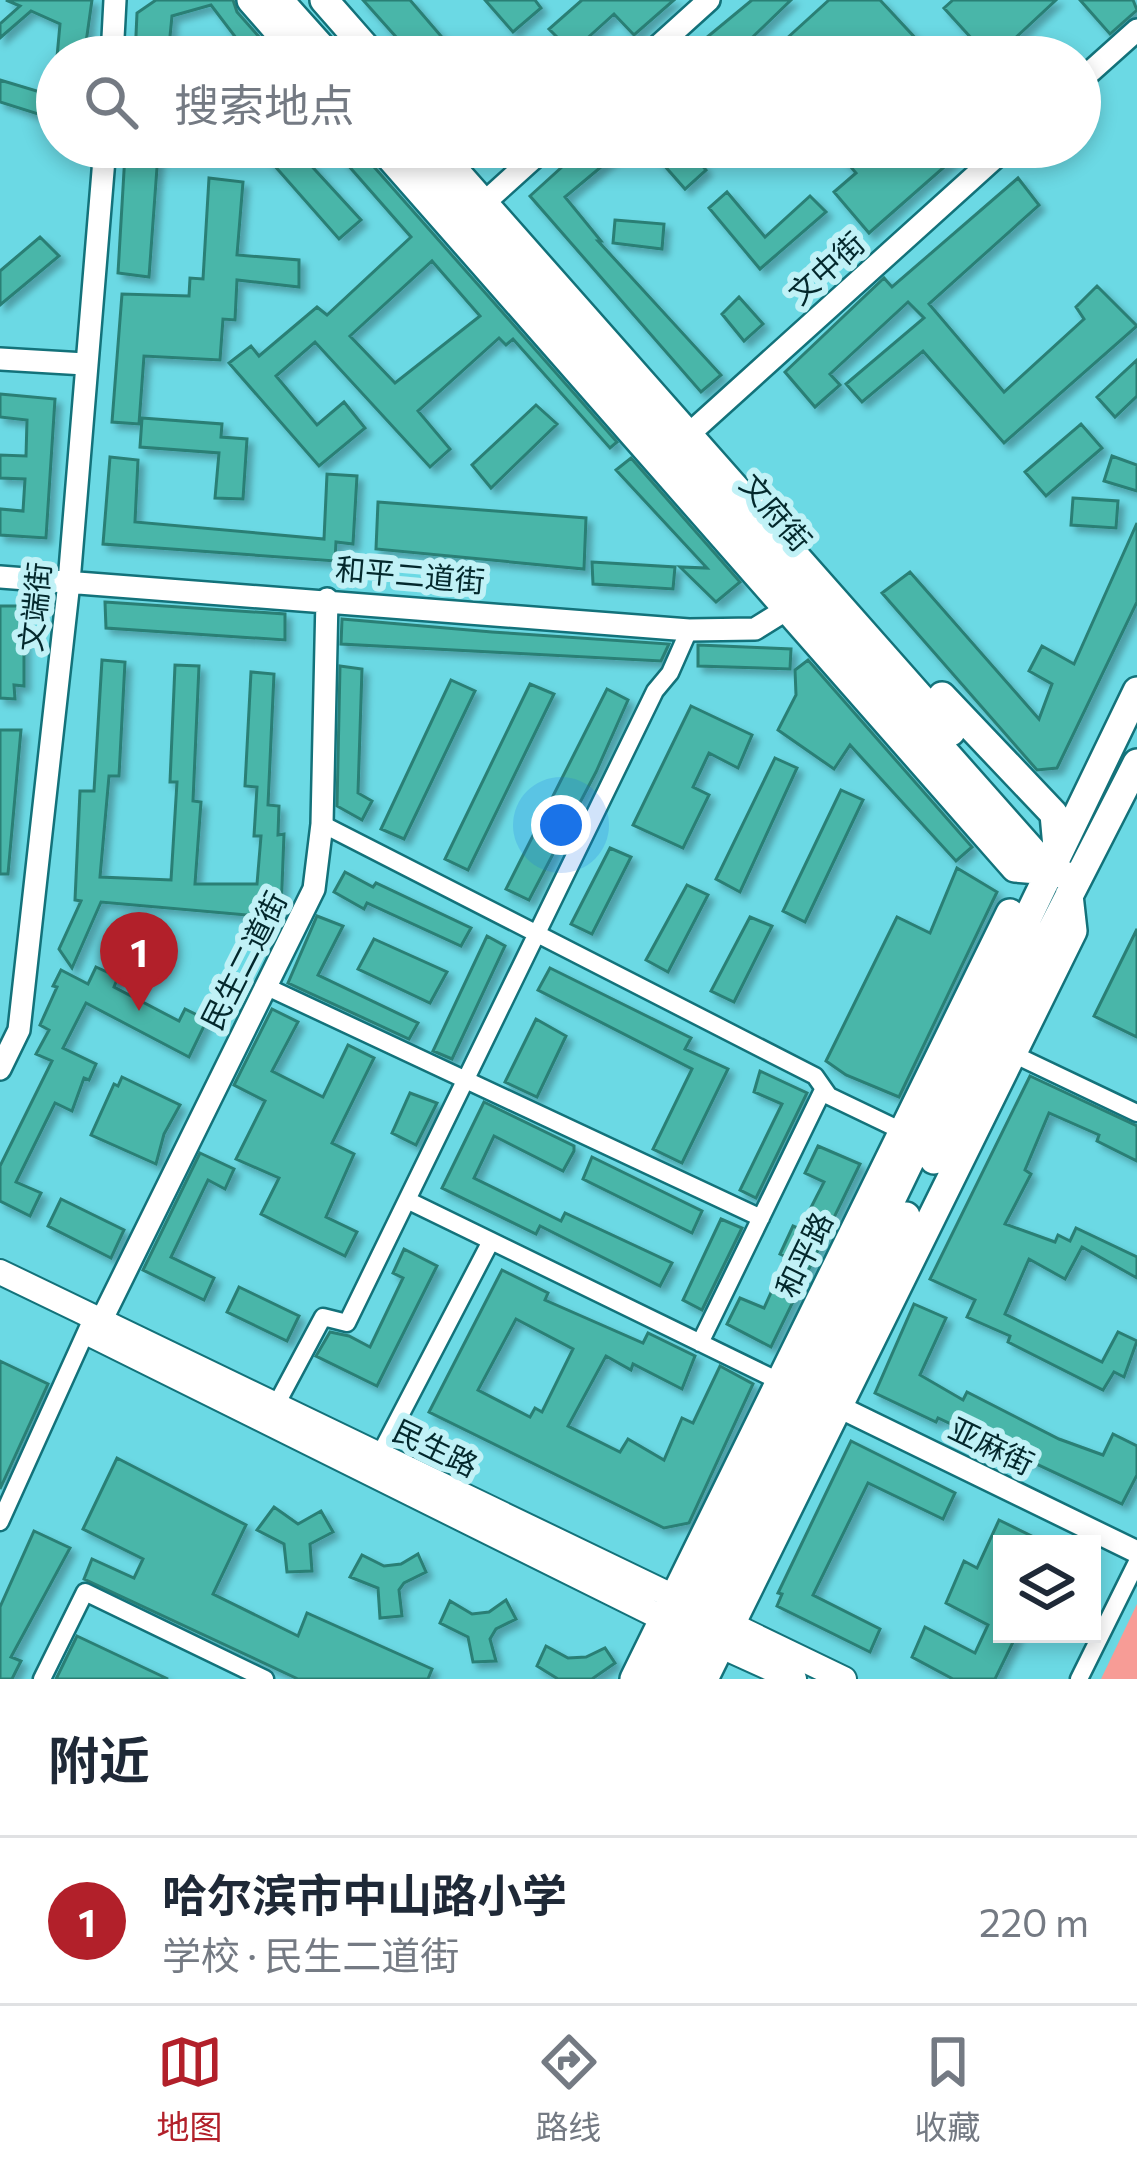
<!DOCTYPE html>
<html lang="zh">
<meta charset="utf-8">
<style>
body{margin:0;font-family:Commissioner,"Noto Sans SC",sans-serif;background:#f6f6f7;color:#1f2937}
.controls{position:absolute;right:36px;bottom:36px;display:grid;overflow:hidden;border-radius:0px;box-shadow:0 6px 18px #0003}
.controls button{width:108px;height:108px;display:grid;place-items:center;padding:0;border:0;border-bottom:3px solid #e0e1e3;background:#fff;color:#1f2937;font:60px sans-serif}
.you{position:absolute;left:561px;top:825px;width:42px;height:42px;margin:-30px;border:9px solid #fff;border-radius:50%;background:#1a73e8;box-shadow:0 0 0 18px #1a73e833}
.badge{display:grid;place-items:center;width:78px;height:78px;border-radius:50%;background:#b2202a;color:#fff;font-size:39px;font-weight:700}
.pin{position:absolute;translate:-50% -99px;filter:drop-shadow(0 3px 6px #0008)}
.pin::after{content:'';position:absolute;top:63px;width:42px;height:36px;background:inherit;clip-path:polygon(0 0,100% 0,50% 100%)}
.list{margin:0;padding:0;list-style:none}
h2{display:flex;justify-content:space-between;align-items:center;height:156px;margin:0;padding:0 48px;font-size:51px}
h2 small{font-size:39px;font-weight:400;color:#747a83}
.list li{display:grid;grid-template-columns:78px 1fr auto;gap:36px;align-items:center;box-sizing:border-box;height:168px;padding:0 48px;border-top:3px solid #e0e1e3}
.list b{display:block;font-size:45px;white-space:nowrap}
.list p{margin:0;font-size:39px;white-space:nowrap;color:#747a83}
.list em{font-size:39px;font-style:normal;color:#747a83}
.icon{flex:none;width:66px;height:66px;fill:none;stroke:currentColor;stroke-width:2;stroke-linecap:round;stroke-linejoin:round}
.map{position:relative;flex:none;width:1137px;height:1679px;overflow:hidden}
.search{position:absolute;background:#fff;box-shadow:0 6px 18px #0003;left:36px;right:36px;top:36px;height:132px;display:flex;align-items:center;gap:30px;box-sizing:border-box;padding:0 42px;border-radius:66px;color:#747a83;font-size:45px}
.sheet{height:324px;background:#fff}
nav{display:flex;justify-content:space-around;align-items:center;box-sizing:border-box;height:168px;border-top:3px solid #e0e1e3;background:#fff;font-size:33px;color:#747a83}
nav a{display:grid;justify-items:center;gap:6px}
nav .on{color:#b2202a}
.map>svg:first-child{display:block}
.green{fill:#f79c96}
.building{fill:#48b6a9;stroke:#2a7f75;stroke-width:3;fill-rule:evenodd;filter:url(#shadow)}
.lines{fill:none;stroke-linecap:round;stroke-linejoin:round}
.minor-casing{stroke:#13727a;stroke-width:21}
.tertiary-casing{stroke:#13727a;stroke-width:26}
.secondary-casing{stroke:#13727a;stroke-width:28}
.primary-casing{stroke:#13727a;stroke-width:32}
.minor{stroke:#fff;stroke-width:16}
.tertiary{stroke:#fff;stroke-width:21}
.secondary{stroke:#fff;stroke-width:24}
.primary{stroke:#fff;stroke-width:27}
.labels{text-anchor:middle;stroke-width:12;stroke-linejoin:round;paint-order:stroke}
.street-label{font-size:30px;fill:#03282c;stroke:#c0f1f6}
</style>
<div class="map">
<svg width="1137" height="1679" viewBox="0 0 1137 1679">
<defs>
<filter id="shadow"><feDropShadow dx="5.5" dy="5.5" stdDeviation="3" flood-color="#0004"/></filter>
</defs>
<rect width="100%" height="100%" fill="#6bd9e4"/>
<!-- green -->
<path class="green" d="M1137,1604V1679H1101Z"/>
<!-- building -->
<path class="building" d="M6,0H92L84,57H57L60,24L31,11L0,38V24L20,6Z
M156,0H233L237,12L277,57H226L240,43L211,5L172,16L168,57H135L137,13Z
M363,0H410L459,57H414Z
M485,0H535L541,8L513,32Z
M582,0H674L634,35L614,14L572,52L549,29Z
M752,0H791L732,57H683Z
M829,0H880L919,42L902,57H886L868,38L847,57H801L785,40Z
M953,0H1056L1011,42L1019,50L1011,57H976L983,51L944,8Z
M1080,0H1133L1137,10L1110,34Z
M0,80L57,97V120L0,102Z
M258,147H294L361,220L339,239Z
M332,147H363L367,159L617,442L610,448L513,339L506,345L499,338L418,411L450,449L430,467L315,342L276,376L317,425L344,402L365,428L319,466L229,363L251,346L259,356L317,307L327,315L411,237ZM432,261L480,316L395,383L350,336Z
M584,147H625L565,197L601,241H598L721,375L701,392L530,196Z
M648,147H686L706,170L685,189Z
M834,147H967L869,233L834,192L856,173Z
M125,154H158L149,277L118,273Z
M209,178L243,182L237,255L299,260V287L237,280L235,320L223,319L220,360L144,356L139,424L112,422L122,294L189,296L190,278L203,279Z
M1018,178L1039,205L929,304L1004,392L1084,319L1076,307L1097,286L1137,326L1004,443L923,351L862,402L846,384L924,318L908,302L830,374L840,385L815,407L785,372L884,278L892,287Z
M727,192L765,237L810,196L826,212L760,269L709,208Z
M615,220L664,224L662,249L613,243Z
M40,237L59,256L0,305V271Z
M739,297L763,324L744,341L722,314Z
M1137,360V396L1115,417L1097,397Z
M0,394L55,399L46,538L0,535V509L23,511L25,479L0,478V455L26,456L27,420L0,417Z
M536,405L557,424L491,488L472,465Z
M142,418L222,424L221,437L247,439L243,499L215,498L219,453L140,447Z
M1081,424L1102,448L1046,496L1025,472Z
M1112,456L1137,465V491L1104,481Z
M110,457L138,460L135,522L324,539L327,474L357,476L353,544L336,542L335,561L103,544Z
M631,458L740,582L716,602L680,567L707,568L616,470Z
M1073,498L1118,501L1116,528L1071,525Z
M378,502L586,518L584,569L376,549Z
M1137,523V602L1057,768L1037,770L882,593L910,572L1039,719L1052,684L1029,671L1042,646L1074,664Z
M592,562L675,567L673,589L593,584Z
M105,602L285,614V640L106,628Z
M0,606H24V686L14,685L15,699L0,698Z
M342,619L492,632L669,644L661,661L341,644Z
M698,645L791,649L790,669L698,666Z
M102,660L125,662L119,776H109L100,877L171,880L177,782H170L175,665L199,666L193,801L201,802L195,884H257L261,836H254L257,787L245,786L251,672L274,674L268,805L279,806L278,835L284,834L281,913L258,916L101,902L72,968L59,949L81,901L75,900L80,791H94Z
M808,660L972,847L956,861L850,745L834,769L778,730L796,695L795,670Z
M340,666L362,669L358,793L372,801L362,820L337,806Z
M451,680L475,691L404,839L381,829Z
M530,684L554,694L468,870L445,859Z
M607,689L628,700L596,772L529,900L506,889Z
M691,706L752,735L738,768L709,753L693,787L709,795L683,848L633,825Z
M0,730H21L8,874H0Z
M775,758L797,768L740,892L716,879Z
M841,790L863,800L805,922L783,911Z
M610,848L631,857L592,934L571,924Z
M957,868L997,892L899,1097L846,1075L826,1061L897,917L930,933Z
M345,872L373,887L376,883L471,928L461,946L367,903L364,909L334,892Z
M687,885L708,895L668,972L646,960Z
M317,916L343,926L318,975L418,1023L409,1039L288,983Z
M750,917L772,926L734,1002L711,991Z
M1137,929V1037L1094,1016Z
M487,936L505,946L452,1059L433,1051Z
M374,939L447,972L430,1003L358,969Z
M96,967L118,977L114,987L179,1021L185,1009L207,1020L189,1057L86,1003L63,1048L96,1064L89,1080L84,1078L72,1111L55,1103L16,1182L41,1193L30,1216L0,1201V1166L52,1061L36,1054L49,1030L40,1025L57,987L53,986L61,970L88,984Z
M550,968L691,1038L685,1049L728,1069L682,1163L653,1149L692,1069L538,990Z
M272,1009L298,1022L272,1071L323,1097L348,1045L374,1058L332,1143L354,1154L326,1217L357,1232L345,1256L261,1214L279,1178L236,1159L265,1101L234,1085Z
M536,1019L566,1036L537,1097L505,1082Z
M760,1071L807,1093L756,1198L740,1190L782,1104L754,1092Z
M1030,1076L1137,1126V1161L1097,1141L1099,1135L1049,1113L1025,1170L1031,1174L1005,1224L1055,1242L1058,1235L1070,1241L1076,1228L1137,1257V1278L1082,1247L1065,1279L1029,1259L1005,1314L1102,1362L1118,1332L1137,1341L1124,1377L1114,1372L1103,1390L1008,1342L1010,1336L967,1317L975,1300L930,1279Z
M122,1077L180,1105L164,1134L156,1164L91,1135L114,1084L118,1086Z
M410,1093L437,1103L416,1145L392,1133Z
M484,1102L574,1146V1151L563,1171L494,1136L474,1178L561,1221L565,1213L672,1263L660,1286L540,1226L536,1234L442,1188Z
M818,1146L860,1164L771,1347L727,1324L740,1298L764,1308L787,1257L780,1254L793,1226L800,1229L824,1182L805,1173Z
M200,1153L234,1169L225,1189L208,1180L171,1257L214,1278L204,1300L143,1270Z
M592,1157L702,1211L692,1233L583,1179Z
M61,1199L124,1230L111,1258L48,1226Z
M721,1219L742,1228L702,1310L683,1300Z
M404,1249L437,1266L377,1386L316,1356L330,1332L349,1336L370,1347L403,1278L393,1273Z
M502,1270L548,1293L545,1300L643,1343L648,1333L695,1356L682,1389L633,1364L631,1370L606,1356L568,1426L620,1452L628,1439L664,1460L682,1418L693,1423L720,1366L753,1384L689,1523L664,1528L429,1412ZM516,1319L573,1349L542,1412L535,1408L530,1417L478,1390Z
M239,1287L299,1316L287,1341L227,1312Z
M914,1304L946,1318L920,1375L963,1400L967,1392L1059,1439L1103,1455L1113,1434L1137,1446V1475L1122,1504L938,1418L936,1422L875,1393Z
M0,1361L48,1384L0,1489Z
M851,1441L955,1493L943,1519L868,1483L813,1595L880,1629L870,1652L777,1606L782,1594L778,1593Z
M117,1458L246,1525L213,1594L298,1636L307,1613L432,1669L428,1679H298L84,1579L92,1559L134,1578L143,1559L83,1529Z
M274,1507L298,1524L321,1511L333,1532L310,1544L312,1571L287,1572L284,1544L257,1530Z
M999,1520L1048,1544H1002V1634H1017L995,1679H953L912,1657L925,1627L975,1653L988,1625L946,1603L964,1561L977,1568Z
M34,1531L70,1548L11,1657L21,1661L12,1679H0V1607Z
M418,1554L426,1572L404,1583L399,1590L402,1616L380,1618L378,1588L350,1577L362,1555L384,1566L401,1564Z
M506,1600L516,1619L496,1629L490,1639L496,1661L473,1662L468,1637L440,1623L450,1601L472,1614L489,1612Z
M77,1636L168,1679H56Z
M546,1646L568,1658L586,1657L605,1648L615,1663L592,1679H558L537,1666Z"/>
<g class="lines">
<defs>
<path id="minor" d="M322,824L815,1076L829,1096L902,1131
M265,986L761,1218
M1013,1054L1137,1113
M407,1200L787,1385
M700,1343L823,1090
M276,1405L323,1317L347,1323L655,691L670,673L689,630
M379,1456L491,1241
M0,1522L90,1323
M42,1679L85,1592L265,1679
M1079,1679L1137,1562"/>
<path id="tertiary" d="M112,57L115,0
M646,57L709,0
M1080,81L1137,30
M484,203L546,147
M0,359L85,364
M688,435L1007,147
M0,577L689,630L755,629L800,601
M0,1069L19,1030L69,582L105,147
M101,1321L314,889L322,824L327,599
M829,1402L1137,1552"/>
<path id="secondary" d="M0,1272L844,1679
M94,1336L684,1629L794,1679"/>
<path id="primary" d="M251,0L301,57
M279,0L330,57
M324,0L374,57
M381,147L1015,868L1050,871
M409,147L1050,871L1065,875
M434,147L951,732
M942,696L1054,814L1057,847
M934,1160L1137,763
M634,1679L1010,913
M660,1679L1137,691
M683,1679L906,1216
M704,1679L1073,931L1069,895"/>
</defs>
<!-- minor casing -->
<use href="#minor" class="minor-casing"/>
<!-- tertiary casing -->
<use href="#tertiary" class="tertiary-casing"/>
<!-- secondary casing -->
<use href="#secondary" class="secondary-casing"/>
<!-- primary casing -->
<use href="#primary" class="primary-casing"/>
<!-- minor -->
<use href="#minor" class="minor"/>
<!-- tertiary -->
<use href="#tertiary" class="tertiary"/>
<!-- secondary -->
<use href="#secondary" class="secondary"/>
<!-- primary -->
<use href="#primary" class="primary"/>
</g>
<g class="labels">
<!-- street labels -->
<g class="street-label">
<text transform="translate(827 269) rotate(-42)" y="10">文中街</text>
<text transform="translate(775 513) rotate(49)" y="10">文府街</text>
<text transform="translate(410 576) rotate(5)" y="10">和平二道街</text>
<text transform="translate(36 607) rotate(-84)" y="10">文端街</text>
<text transform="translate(245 961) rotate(-63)" y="10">民生二道街</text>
<text transform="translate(805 1255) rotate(-64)" y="10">和平路</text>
<text transform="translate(991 1447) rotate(26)" y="10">亚麻街</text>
<text transform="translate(435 1449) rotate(26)" y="10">民生路</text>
</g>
</g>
</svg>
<div class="controls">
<button><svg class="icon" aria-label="layers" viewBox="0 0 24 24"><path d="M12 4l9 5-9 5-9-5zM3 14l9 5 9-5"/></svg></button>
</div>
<div class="you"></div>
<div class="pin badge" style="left:139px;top:1011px">1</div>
<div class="search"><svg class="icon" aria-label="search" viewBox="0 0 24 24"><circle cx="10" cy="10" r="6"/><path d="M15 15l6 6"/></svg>搜索地点</div>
</div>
<section class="sheet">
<h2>附近<small></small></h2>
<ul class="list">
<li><span class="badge">1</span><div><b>哈尔滨市中山路小学</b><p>学校 · 民生二道街</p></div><em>220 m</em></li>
</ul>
</section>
<nav>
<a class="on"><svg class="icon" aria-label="map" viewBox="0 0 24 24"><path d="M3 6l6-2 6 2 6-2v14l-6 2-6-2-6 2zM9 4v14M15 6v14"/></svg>地图</a>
<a><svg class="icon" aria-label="directions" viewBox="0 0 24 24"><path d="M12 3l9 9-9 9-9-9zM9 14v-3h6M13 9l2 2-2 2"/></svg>路线</a>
<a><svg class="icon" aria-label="saved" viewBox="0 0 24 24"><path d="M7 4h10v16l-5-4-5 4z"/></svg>收藏</a>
</nav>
